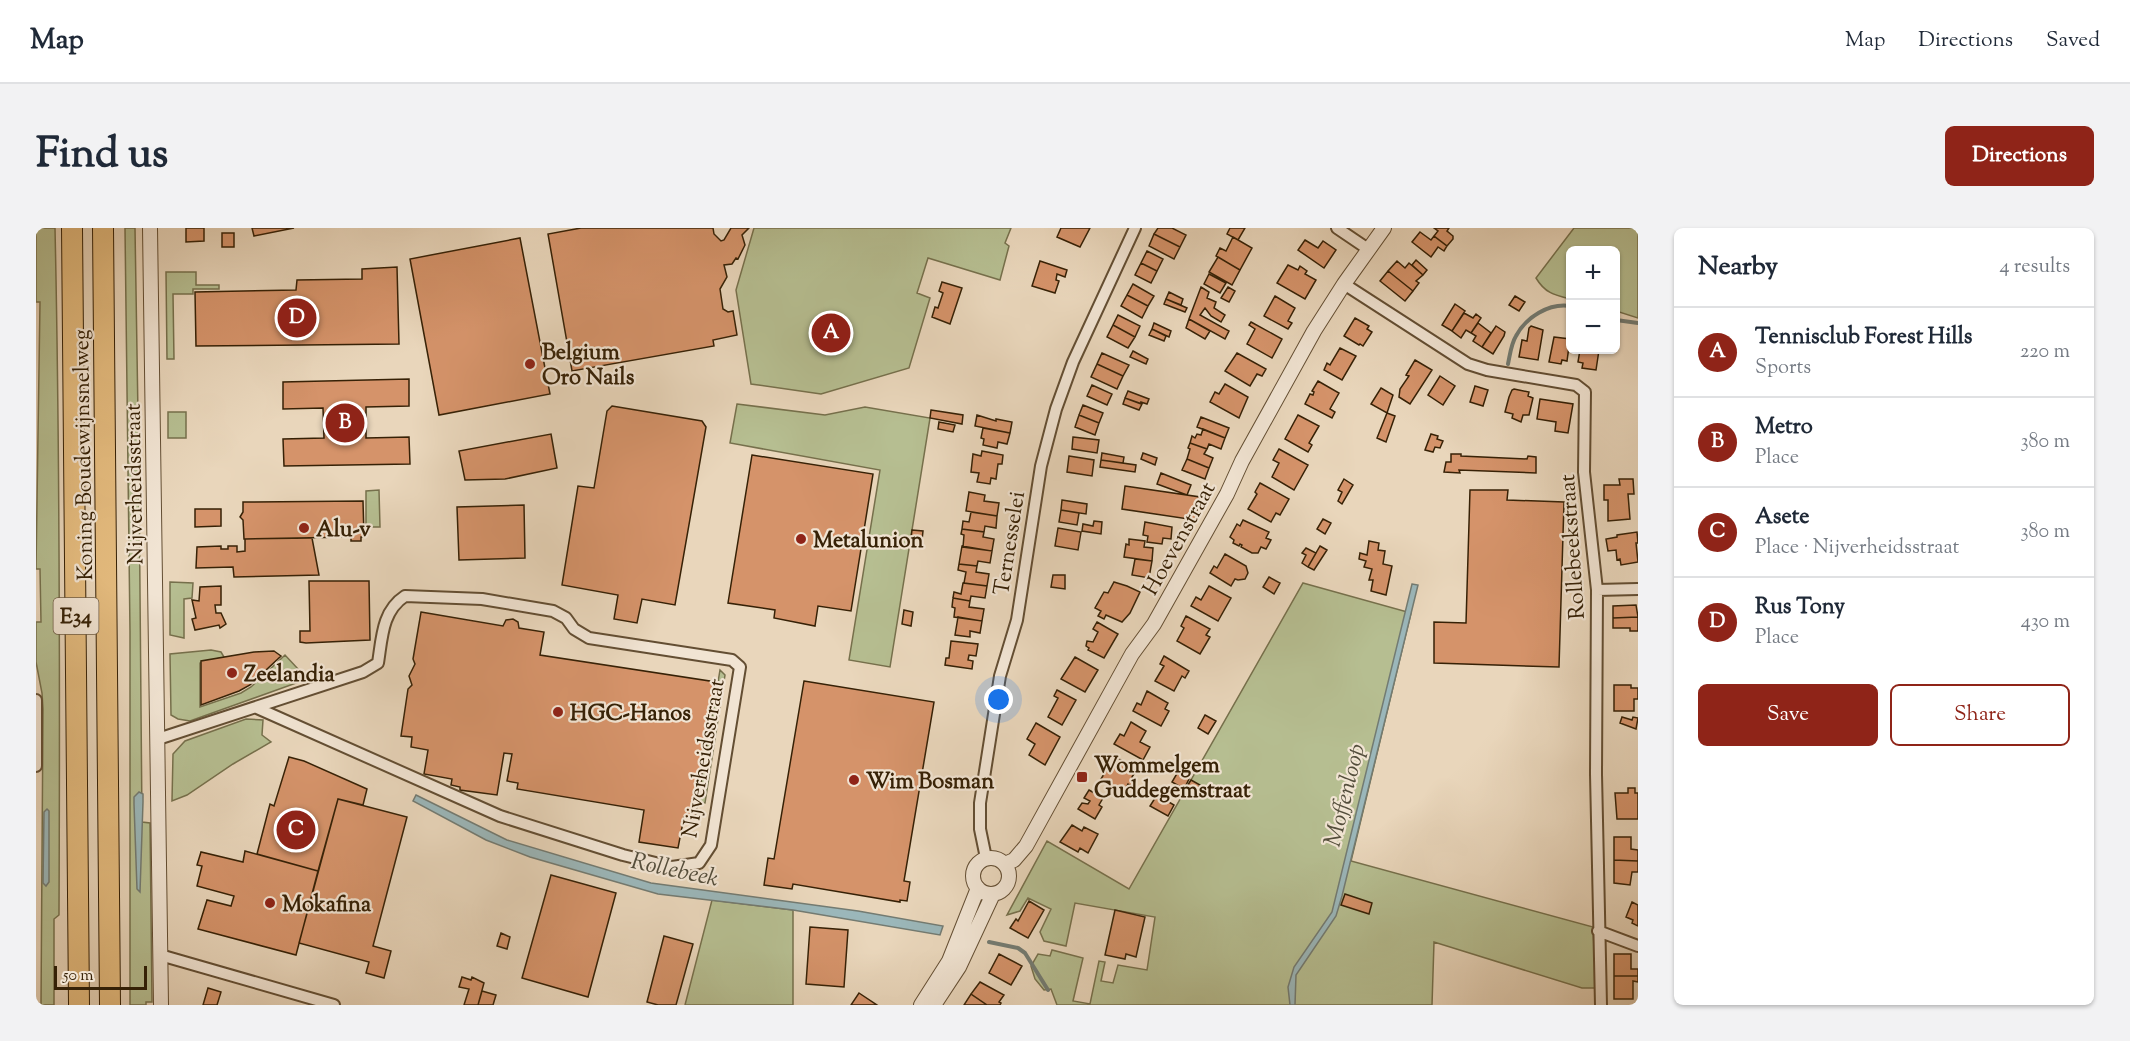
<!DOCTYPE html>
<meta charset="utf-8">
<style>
body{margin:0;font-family:"Sorts Mill Goudy",serif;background:#f2f2f3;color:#1f2937}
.controls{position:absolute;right:18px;top:18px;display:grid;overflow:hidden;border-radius:9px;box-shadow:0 2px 4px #0004}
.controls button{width:54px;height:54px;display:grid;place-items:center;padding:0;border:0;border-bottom:2px solid #e0e1e3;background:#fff;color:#1f2937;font:30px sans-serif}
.scale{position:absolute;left:18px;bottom:15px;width:93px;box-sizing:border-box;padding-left:6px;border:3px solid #362106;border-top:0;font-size:16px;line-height:21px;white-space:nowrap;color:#362106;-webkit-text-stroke:4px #f1e4d3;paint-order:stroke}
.you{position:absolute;left:963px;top:472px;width:21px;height:21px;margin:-15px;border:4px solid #fff;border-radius:50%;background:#1a73e8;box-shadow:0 0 0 9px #1a73e833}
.badge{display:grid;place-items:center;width:39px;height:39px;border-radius:50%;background:#8f2418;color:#fff;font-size:20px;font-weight:700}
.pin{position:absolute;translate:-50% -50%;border:3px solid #fff;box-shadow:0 2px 6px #0006}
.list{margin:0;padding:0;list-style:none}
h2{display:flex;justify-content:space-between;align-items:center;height:78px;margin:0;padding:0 24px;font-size:26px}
h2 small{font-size:20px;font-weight:400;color:#747a83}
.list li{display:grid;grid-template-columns:39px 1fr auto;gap:18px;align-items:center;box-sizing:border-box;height:90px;padding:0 24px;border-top:2px solid #e0e1e3}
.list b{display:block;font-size:22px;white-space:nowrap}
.list p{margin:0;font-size:20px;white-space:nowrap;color:#747a83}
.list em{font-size:20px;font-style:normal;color:#747a83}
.actions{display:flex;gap:12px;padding:18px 24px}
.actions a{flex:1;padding:14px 0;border:2px solid #8f2418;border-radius:9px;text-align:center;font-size:21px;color:#8f2418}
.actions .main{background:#8f2418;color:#fff}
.map{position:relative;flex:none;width:1602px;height:777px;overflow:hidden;border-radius:9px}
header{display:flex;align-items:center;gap:36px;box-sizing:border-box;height:84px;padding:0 30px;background:#fff;border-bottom:2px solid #e0e1e3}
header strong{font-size:28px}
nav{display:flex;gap:33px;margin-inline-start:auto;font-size:21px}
.intro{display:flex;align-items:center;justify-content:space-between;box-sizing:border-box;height:144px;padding:0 36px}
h1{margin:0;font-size:42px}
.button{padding:15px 27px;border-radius:9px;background:#8f2418;color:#fff;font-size:21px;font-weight:700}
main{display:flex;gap:36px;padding:0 36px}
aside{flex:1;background:#fff;border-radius:9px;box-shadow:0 2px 4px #0004}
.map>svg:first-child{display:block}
.green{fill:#b6be91;stroke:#76704c;stroke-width:1.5}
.water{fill:#9bb7ba;stroke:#737b72;stroke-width:1.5}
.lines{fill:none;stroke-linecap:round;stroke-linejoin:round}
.stream{stroke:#737b72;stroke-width:4}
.building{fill:#d5936a;stroke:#362106;stroke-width:1.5}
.minor-casing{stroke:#634e33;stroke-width:14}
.tertiary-casing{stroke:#634e33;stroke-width:16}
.motorway-casing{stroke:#362106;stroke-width:22}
.minor{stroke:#f1e4d3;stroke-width:10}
.tertiary{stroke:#f1e4d3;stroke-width:14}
.motorway{stroke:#e4bb7e;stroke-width:20}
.poi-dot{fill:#8f2418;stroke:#f1e4d3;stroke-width:2}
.labels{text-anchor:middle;stroke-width:4.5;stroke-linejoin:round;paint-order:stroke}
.shield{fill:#f1e4d3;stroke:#6e5c44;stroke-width:1.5}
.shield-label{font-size:21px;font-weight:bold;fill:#362106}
.poi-label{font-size:22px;font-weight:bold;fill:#362106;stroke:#f1e4d3;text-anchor:start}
.street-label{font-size:22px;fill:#362106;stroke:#f1e4d3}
.water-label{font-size:24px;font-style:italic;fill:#544e3c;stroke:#f1e4d3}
</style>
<header>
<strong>Map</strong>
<nav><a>Map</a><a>Directions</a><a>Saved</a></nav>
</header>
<div class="intro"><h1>Find us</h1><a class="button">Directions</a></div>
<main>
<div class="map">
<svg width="1602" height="777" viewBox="0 0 1602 777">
<rect width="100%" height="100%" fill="#e9d6bb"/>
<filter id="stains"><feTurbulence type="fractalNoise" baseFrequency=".00333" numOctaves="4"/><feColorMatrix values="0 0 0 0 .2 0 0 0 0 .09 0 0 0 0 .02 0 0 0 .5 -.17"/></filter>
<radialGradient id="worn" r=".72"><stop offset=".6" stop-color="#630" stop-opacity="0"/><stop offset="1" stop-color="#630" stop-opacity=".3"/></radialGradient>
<!-- green -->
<path class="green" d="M0,0H19C24,229 24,458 23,687L18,691V777H5L7,481L6,465L0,434V394H5L4,341H0L4,74H0Z
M89,0H99L103,249L106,594L114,595L116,774H110V777H94V403Z
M718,0H975L969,15L973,18L964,52L892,30L881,65L894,70L873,140L785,166L715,156L700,62Z
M1538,0H1602V90L1580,83V22H1534V71C1518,67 1509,65 1500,50Z
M130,44H160V57H183V61H157V66H137L138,131H131Z
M701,176L789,187L829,179L894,190L854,439L813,432L844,242L694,215Z
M132,184H150V210H132Z
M343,262L344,299H330V263Z
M134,354L157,355L156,370L148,371V410L134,407Z
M1267,355L1375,385L1315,633L1557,699L1560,760H1546L1398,714L1396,777H1021L1015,761L1008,762L999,751L995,738L1002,726L1014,728L1016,722L1047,730L1037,773L1054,776L1063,733L1069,734L1065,753L1077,755L1082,737L1111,742L1119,689L1039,675L1030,718L1008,713L1004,704L1015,681L992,670L984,683L971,687L1011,613L1093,661Z
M175,422L185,424L188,429L164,435V479L205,465L215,459L249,427L263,442V454L154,493L142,491L135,487L134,426Z
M684,442L689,447L669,575L662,574Z
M210,491L227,492L226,507L235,514L197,536L151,567L136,573L137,526L149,513Z
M676,672L757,682V777H649Z"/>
<!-- water -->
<path class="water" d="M1376,356L1382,357L1306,668L1300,688L1260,747L1259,777H1254L1252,759L1258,739L1296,684Z
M103,564L107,566V574L104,664L101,661L98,576V569Z
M380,567L471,612L615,655L822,683L907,698L904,707L757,682L622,666L494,629L450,612L377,573Z
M11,581L13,583V654L10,658L7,655L8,584Z"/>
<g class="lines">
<!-- stream -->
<path class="stream" d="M1580,92L1602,95
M1472,136C1474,127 1475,116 1480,108C1490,89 1513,75 1534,78
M953,714L982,720L989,725L1012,762"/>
</g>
<!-- building -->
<path class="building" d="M150,0H168V13L150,14Z
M216,0H258L218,8Z
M545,0H677L678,6L685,13L688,12L695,0H713L706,7L709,17L702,31L700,30L696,36L688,37L691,49L684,61L687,81L692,84L697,83L701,107L677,112L678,118L536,143L512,6Z
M1025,0H1054L1044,19L1021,9Z
M1122,0H1136L1150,7L1144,19L1118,6Z
M1194,0H1209L1202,12L1191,6Z
M1398,0H1413L1411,3L1417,8V11L1411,18L1398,8L1402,3Z
M1384,4L1395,12L1398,8L1411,18L1408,23L1402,19L1395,29L1376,14Z
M186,5H198V19H186Z
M1118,6L1144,19L1138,31L1113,18Z
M1197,9L1216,20L1204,42L1180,28L1184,20L1190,23Z
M484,10L514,166L403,187L374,31Z
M1269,12L1282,20L1287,13L1300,22L1288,40L1262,22Z
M1111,23L1127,31L1121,43L1105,35Z
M1182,29L1204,42L1196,57L1173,44Z
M1380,32L1391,42L1387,47L1376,37Z
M1004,33L1031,42L1029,49L1021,46L1020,52L1023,53L1019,65L996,58Z
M1361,33L1369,40L1373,35L1387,47L1380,53L1383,55L1377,63L1352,43Z
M1105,35L1121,43L1115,55L1099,47Z
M1252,37L1262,42L1264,38L1271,43L1269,46L1280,52L1269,71L1241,55Z
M361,39L363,116L160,118L159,64L260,62L261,52L326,51V41Z
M1352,43L1377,63L1369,73L1344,53Z
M1173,46L1190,55L1184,65L1168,56Z
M906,54L926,60L914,96L896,89L899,79L902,80L907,65L903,63Z
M1097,56L1118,68L1112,78L1091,67Z
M1165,59L1173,64L1171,70L1180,74L1178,80L1189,87L1185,94L1175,88L1169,80L1164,87L1193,103L1189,111L1153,91Z
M1192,59L1199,63L1193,74L1185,70Z
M1133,64L1147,71L1145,77L1130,71Z
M1091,67L1112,78L1106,90L1085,78Z
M1239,68L1259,80L1252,93L1256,95L1252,101L1228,88Z
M1479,68L1489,74L1483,83L1473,77Z
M1130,71L1151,80L1149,84L1128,76Z
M1419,76L1429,83L1416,103L1406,97Z
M1428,85L1437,90L1440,86L1445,90L1435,105L1430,102L1425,110L1416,103Z
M1082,87L1104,98L1099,109L1077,97Z
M1319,90L1333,98L1331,101L1336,104L1327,118L1324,116L1323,117L1308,108Z
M1153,91L1174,103L1169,111L1150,100Z
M1215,94L1246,111L1236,130L1211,116L1219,101L1213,97Z
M1118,95L1135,103L1133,109L1116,101Z
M1442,95L1455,105L1446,119L1437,113L1440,108L1435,105Z
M1077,97L1099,109L1092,120L1071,109Z
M1460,98L1469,104L1468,108L1457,126L1446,119Z
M1495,98L1507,102L1502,132L1483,129L1486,112L1491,113L1493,100Z
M1116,101L1130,108L1128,113L1113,107Z
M1518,109L1534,111L1531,133L1526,132L1525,136L1513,134Z
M1304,120L1320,128L1306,152L1288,142L1291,135L1294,137Z
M1544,122H1563L1560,142L1546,140L1547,135L1542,134Z
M1097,123L1112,131L1110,136L1094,129Z
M1066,125L1093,137L1087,148L1061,136Z
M1201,125L1230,141L1226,148L1221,146L1214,158L1189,143Z
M1379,132L1396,142L1374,176L1363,169L1364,161L1373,148L1370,147Z
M1061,136L1087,148L1081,161L1055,149Z
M1404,148L1419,158L1407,177L1392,167Z
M373,151V178L330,179V210L373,209L374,236L248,238L247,211L288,210L287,180L247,181V154Z
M1282,153L1303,165L1294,181L1299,184L1296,190L1269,176L1274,166L1277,167L1278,164L1276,163Z
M1189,156L1212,169L1203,190L1174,174L1179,164L1183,166Z
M1056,157L1076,166L1071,177L1051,168Z
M1439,158L1452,162L1447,178L1434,174Z
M1345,160L1357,167L1351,185L1335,176Z
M1478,161L1493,164L1492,168L1497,170L1493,187H1487L1485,194L1476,190L1477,186L1469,184L1473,169L1476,162Z
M1092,163L1113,171L1111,176L1105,174V176L1089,170Z
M1089,170L1106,176L1103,182L1087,176Z
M1504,171L1537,176L1532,205L1519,203L1520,194L1501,191Z
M1047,177L1067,185L1063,195L1043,187Z
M576,178L666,193L670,199L639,377L606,371L601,395L578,391L582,367L526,357L542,258L558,260L571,183Z
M895,182L927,187L926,196L894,190Z
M1351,185L1359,188L1350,214L1341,210Z
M941,187L960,193V191L976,194L974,205L939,198Z
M1043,187L1063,195L1059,207L1039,199Z
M1262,187L1283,198L1273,215L1276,217L1272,224L1249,211Z
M1165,189L1193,200L1189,210L1161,199Z
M903,194L919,197L917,204L902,201Z
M947,200L974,205L971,216L962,214L961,220L947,217L948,211L945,210Z
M1167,201L1189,210L1185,221L1173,216L1171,221L1154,215L1156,208L1159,210L1161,206L1165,207Z
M515,206L521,240L469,251L429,252L423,223Z
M1395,206L1402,208L1401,211L1407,213L1404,220L1399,219L1397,224L1389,222Z
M1037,209L1063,212L1061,225L1036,221Z
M1154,215L1171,221L1168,226L1177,230L1173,240L1151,231L1154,221L1152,220Z
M1243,221L1272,237L1258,262L1236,249L1243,235L1237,232Z
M946,223L967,227L966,236H962L960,251L955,250L954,256L941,254L943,245L935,244L937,226L945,228Z
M1066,225L1088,229L1087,235L1065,232Z
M1107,225L1121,230L1119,237L1105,231Z
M1415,226H1425V228L1491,231L1492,228L1500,229V245L1423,242L1424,245L1408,244L1410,234H1415Z
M716,227L837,246L815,383L782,378L779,398L738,390L739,382L692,375Z
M1033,228L1058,232L1056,248L1031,244Z
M1151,231L1173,240L1169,251L1146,242Z
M1065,232L1100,237L1099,244L1064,239Z
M1125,245L1155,257L1151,267L1121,256Z
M1308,251L1317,257L1306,276L1302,273L1306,264L1302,262Z
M1583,251H1597L1598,266H1592L1594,291L1572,293V272H1568V257H1584Z
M1224,255L1253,271L1244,287L1240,285L1235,294L1212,281L1221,266L1219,264Z
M1089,258L1164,269L1159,292L1086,281Z
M1434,262H1472L1471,272L1528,274L1523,439L1398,435V394L1430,395Z
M933,264L949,267L948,273L963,275L961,288L930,283Z
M1026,272L1051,276L1050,286L1025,282Z
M327,273L328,309H325V313H315V309L208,311L207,292L204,289L207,284V274Z
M488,277L489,330L423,332L421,279Z
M159,281H185V298L159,299Z
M1025,282L1043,285L1041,297L1023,294Z
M935,284L961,288L960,300L949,298L948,304L926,301L927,293L933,294Z
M1287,291L1295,295L1289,306L1281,301Z
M1207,292L1233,304L1230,310L1235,312L1230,321L1225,319L1222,325H1216L1205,319L1206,317L1204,316L1203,318L1197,315L1198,312L1194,309L1201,296L1204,298Z
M1058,293L1066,294L1065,306L1046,303L1047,296L1057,298Z
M1109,294L1136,299L1135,311L1127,310L1126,316L1111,314L1112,308L1107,307Z
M1022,300L1045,304L1042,322L1019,318Z
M926,301L948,304L947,309L958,311L956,323L927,319L928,307L925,306Z
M876,302L887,303L886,312L875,310Z
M1601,304L1602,315H1600L1602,334L1585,337L1584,331L1581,332L1580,322L1572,323L1570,311L1581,309V307Z
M276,310L283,347L198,349L197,339L160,340L161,319L185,318V321H192V318H201V324L209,323V311Z
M1093,311L1109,313L1108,319L1117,320L1116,333L1088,329L1090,316L1093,317Z
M1333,313L1343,315L1342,322L1349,323L1347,336L1356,338L1350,367L1335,363L1337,352H1333L1336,341L1328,339L1330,333L1323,331L1324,325L1331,327Z
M926,318L956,323L954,335L942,333L941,338L923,336Z
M1284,318L1291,322L1278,342L1272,339Z
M1270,320L1280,325L1272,339L1266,335L1270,327L1266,325Z
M1189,326L1210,338L1212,345L1209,351L1202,352L1199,351L1195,358L1174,345L1178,338L1181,340Z
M1099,331L1116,333L1113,350L1096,347Z
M923,336L941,338L940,344L953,346L951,358L928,355L930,344L922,342Z
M1017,347H1029V361L1015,359Z
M1233,349L1244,355L1238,366L1227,359Z
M273,353H333L334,412L270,415L264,414V403H274Z
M1078,354L1091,358L1104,364L1094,385L1086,394L1070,387L1068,391L1062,388L1065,383L1059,380L1068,364L1072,365Z
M927,355L951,358L949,370L935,368L934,373L917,370L918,364L925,366Z
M185,358V377H179L180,385H185L190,396L184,400L183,397L159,402L156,391L160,390L156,372L163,373L164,359Z
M1173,358L1195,370L1182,393L1155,378L1160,369L1165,372Z
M917,370L934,373L933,379L948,381L946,393L918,389L919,380L916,379Z
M1600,377L1602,389L1577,390V378Z
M868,382L877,384L875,398L866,396Z
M385,384L467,398L470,392L477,391L482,394L483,400L508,404L504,427L680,454L659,591L648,589L642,620L603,614L608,582L481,561L482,555L471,553L476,526L468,525L461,567L424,562V559L415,557L416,551L388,546L392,522L375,519L376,509L365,508L372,461L376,457L373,448L379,436L377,431Z
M1150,388L1174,401L1170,407L1174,409L1164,426L1141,413L1148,400L1145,398Z
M922,389L946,393L944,405L934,403V409L919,407Z
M1602,389V403H1594V400H1577V390Z
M1061,394L1082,406L1068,430L1052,422L1053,420L1050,418L1051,413L1057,414L1062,404L1057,401Z
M915,413L942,416L940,428L933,427L932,432L937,433L936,441L909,437L910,430H913Z
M238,423L245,428L214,457L203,463L165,477V433L218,424Z
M1128,428L1153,443L1149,450L1146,448L1138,463L1119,453L1128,438L1124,436Z
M1039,429L1062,442L1049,464L1025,451Z
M768,453L898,474L868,653L874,654L871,673L864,672V674L757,656L756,661L728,657L732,630L738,631Z
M1578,457H1595V460H1602V471H1598V483H1578Z
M1021,462L1040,472L1026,497L1012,489L1022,470L1018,468Z
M1111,463L1132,475L1129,481L1133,483L1125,498L1097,483L1101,475L1105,477Z
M1169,487L1180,493L1172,506L1162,500Z
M1586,489L1596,492L1597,489L1602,490L1600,501L1584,495Z
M1095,494L1110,503L1104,514L1114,519L1107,532L1078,516L1084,506L1088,508Z
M1000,495L1024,509L1009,537L993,527L999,516L991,511Z
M253,529L268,533L331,561L327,577L302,571L282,643L221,626L234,576L238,578Z
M1081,530L1101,541L1096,549L1101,552L1097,559L1092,556L1088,564L1065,551L1074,536L1076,537Z
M1143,542L1148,545L1150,542L1156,545L1148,561L1136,554Z
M1155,552L1164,557L1158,566L1150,560Z
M1592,560H1599V565H1602V591H1581L1579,565H1592Z
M1053,562L1067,570L1063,577L1066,579L1059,591L1042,581L1046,575L1052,576L1054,573L1048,570Z
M1121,567L1138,577L1132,588L1114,578Z
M302,571L371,589L337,718L355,723L348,750L330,745L333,734L263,715Z
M1036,597L1046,603L1048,599L1062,606L1052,625L1044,620L1042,624L1024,614Z
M1578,609H1595V621L1602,622V633L1578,632Z
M209,623L282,643L260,727L162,701L171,672L195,678L198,668L161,658L166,638L161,637L165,624L207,634Z
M1578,632L1602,633V644H1596L1594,657L1578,655Z
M515,647L580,665L552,769L486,750Z
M1309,666L1336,675L1333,686L1305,677Z
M993,673L1008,682L992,710L974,700L980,691L982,693Z
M1596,674L1602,677V698L1596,695L1597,692L1590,689Z
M1079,682L1109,689L1100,729L1090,726L1089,731L1069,727Z
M774,699L812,702L808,759L770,756Z
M465,705L474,709L471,721L461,718Z
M628,708L657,716L640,777H622L611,774Z
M963,726L986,738L975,757L953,745Z
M1578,726H1595V741H1602V748H1578Z
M1578,748H1602V754L1597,753V771H1578Z
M426,749L435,752L436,749L448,755L442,777H428L433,761L423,759Z
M944,754L968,767L963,774L965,775L964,777H951L935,766Z
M172,760L185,764L181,777H167Z
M446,763L460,767L457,777H442Z
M823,765L841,777H815Z
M935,766L951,777H928Z"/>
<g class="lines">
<defs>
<path id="minor" d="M1301,0L1332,21
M1308,56L1432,136L1451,142L1540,157L1549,164L1548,244L1561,362L1560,546L1565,777
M1561,362L1602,361
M0,472V538
M122,511L327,444L342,435C346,410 346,383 369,368L446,371L517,383L530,390L538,401L553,410L696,432L704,439L675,617L663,635L636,639L587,627L464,588L221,480
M950,630L944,601V575L964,448L981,392L1005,238L1020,181L1037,134L1099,0
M1562,703L1602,718
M124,727L298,777"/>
<path id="tertiary" d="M114,0L125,777
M937 648a18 18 0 1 1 36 0a18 18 0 1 1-36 0Z
M969,636L978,632L990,618L1096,426L1118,396L1191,266L1206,233L1278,103L1308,56L1348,0
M885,777L913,733L942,660
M898,777L923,739L957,666"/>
<path id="motorway" d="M36,0L43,777
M67,0L74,777"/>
</defs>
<!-- minor casing -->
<use href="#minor" class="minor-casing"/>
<!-- tertiary casing -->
<use href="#tertiary" class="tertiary-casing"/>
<!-- motorway casing -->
<use href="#motorway" class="motorway-casing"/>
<!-- minor -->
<use href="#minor" class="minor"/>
<!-- tertiary -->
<use href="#tertiary" class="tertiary"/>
<!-- motorway -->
<use href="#motorway" class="motorway"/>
</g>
<!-- markers -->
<g class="poi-dot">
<circle cx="494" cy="136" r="6"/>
<circle cx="268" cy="300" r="6"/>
<circle cx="765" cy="311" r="6"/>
<circle cx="196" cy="445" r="6"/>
<circle cx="522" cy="484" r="6"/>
<rect x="1040" y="543" width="12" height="12" rx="3"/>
<circle cx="818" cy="552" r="6"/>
<circle cx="234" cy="675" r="6"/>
</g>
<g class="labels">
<!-- shield labels -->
<rect class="shield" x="17.5" y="370" width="45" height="36" rx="4.5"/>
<g class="shield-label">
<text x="40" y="395">E34</text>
</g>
<!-- poi labels -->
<g class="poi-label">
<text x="506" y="131">Belgium<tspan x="506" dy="25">Oro Nails</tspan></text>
<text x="280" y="308">Alu-v</text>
<text x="777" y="319">Metalunion</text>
<text x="208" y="453">Zeelandia</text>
<text x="534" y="492">HGC-Hanos</text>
<text x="1058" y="544">Wommelgem<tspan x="1058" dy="25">Guddegemstraat</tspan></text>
<text x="830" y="560">Wim Bosman</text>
<text x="246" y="683">Mokafina</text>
</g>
<!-- street labels -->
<g class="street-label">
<text transform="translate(46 227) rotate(-91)" y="8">Koning Boudewijnsnelweg</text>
<text transform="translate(97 256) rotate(-91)" y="8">Nijverheidsstraat</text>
<text transform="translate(1142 310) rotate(-61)" y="8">Hoevenstraat</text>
<text transform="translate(972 315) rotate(-81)" y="8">Ternesselei</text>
<text transform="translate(1535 319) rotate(-94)" y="8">Rollebeekstraat</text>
<text transform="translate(666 530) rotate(-80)" y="8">Nijverheidsstraat</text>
</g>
<!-- water labels -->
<g class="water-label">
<text transform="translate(1308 567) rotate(-76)" y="8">Moffenloop</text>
<text transform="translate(639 641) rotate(12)" y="8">Rollebeek</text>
</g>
</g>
<rect width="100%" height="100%" filter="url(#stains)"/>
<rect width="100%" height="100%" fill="url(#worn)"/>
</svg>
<div class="controls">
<button>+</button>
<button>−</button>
</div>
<div class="scale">50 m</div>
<div class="you"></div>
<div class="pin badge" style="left:795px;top:105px">A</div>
<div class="pin badge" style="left:309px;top:195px">B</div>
<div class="pin badge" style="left:260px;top:602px">C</div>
<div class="pin badge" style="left:261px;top:90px">D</div>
</div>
<aside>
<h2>Nearby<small>4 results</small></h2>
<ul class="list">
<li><span class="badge">A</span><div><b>Tennisclub Forest Hills</b><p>Sports</p></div><em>220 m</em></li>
<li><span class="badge">B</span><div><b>Metro</b><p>Place</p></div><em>380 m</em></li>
<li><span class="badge">C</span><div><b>Asete</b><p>Place · Nijverheidsstraat</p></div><em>380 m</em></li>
<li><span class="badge">D</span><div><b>Rus Tony</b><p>Place</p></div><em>430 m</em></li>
</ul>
<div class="actions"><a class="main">Save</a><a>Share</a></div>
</aside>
</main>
